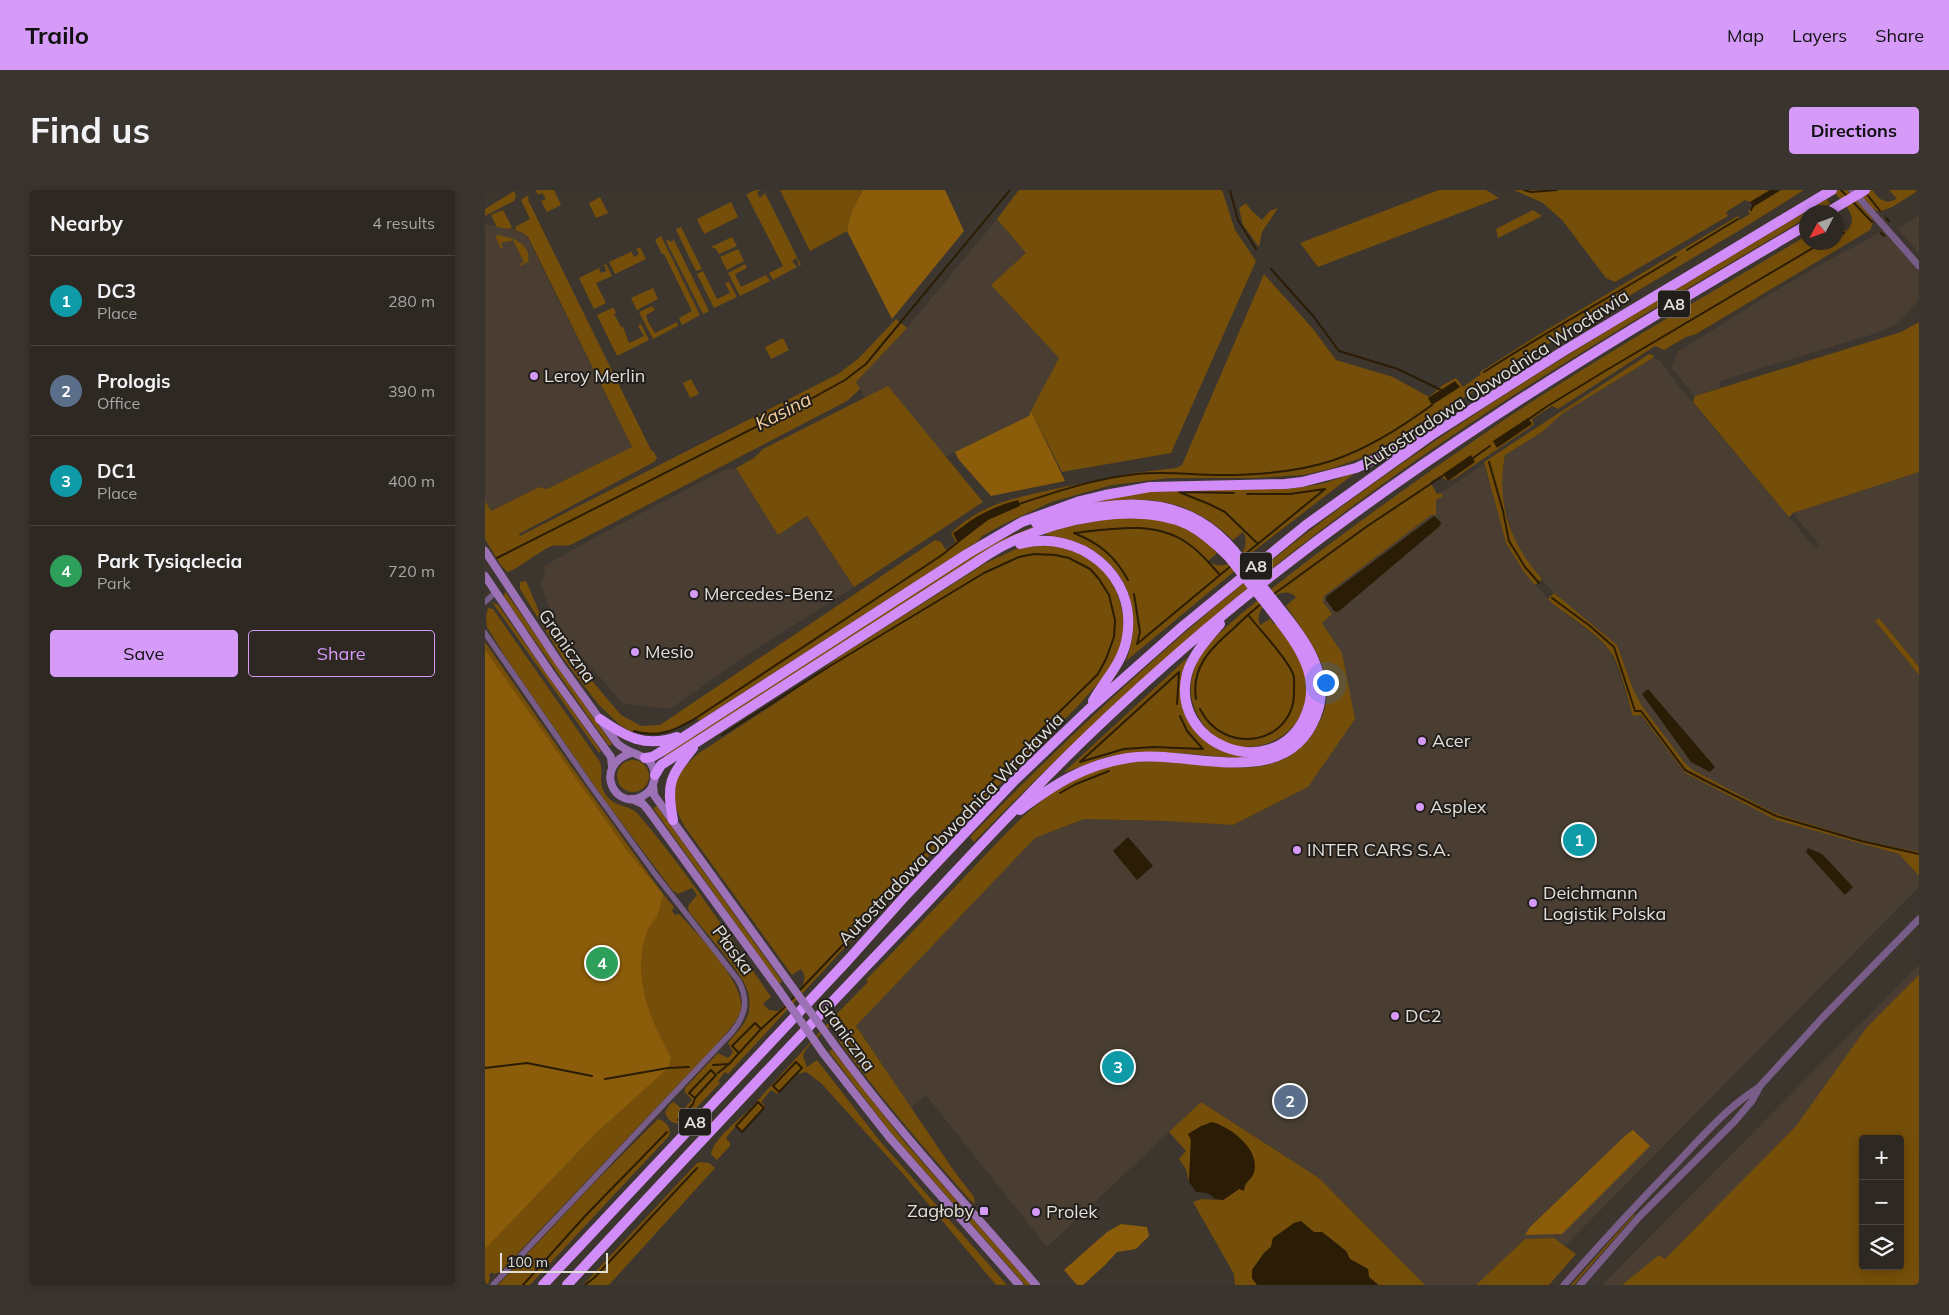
<!DOCTYPE html>
<meta charset="utf-8">
<style>
body{margin:0;font-family:Mulish,sans-serif;background:#3a342f;color:#f1f3f6}
.controls{position:absolute;right:15px;bottom:15px;display:grid;overflow:hidden;border-radius:5px;box-shadow:0 2px 12px #0003}
.controls button{width:45px;height:45px;display:grid;place-items:center;padding:0;border:0;border-bottom:1px solid #494440;background:#2e2822;color:#f1f3f6;font:25px sans-serif}
.compass{position:absolute;left:1314px;top:15px;width:45px;height:45px;border-radius:50%;background:#2e2822;box-shadow:0 2px 12px #0003;rotate:229deg}
.scale{position:absolute;left:15px;bottom:12px;width:108px;box-sizing:border-box;padding-left:5px;border:2px solid #e2ded8;border-top:0;font-size:14px;line-height:18px;white-space:nowrap;color:#e2ded8;-webkit-text-stroke:4px #211e1b;paint-order:stroke}
.you{position:absolute;left:840px;top:492px;width:18px;height:18px;margin:-12px;border:4px solid #fff;border-radius:50%;background:#1a73e8;box-shadow:0 0 0 8px #1a73e833}
.badge{display:grid;place-items:center;width:32px;height:32px;border-radius:50%;background:#d69bf9;color:#fff;font-size:16px;font-weight:700}
.pin{position:absolute;translate:-50% -50%;border:2px solid #fff;box-shadow:0 1px 5px #0006}
.list{margin:0;padding:0;list-style:none}
h2{display:flex;justify-content:space-between;align-items:center;height:65px;margin:0;padding:0 20px;font-size:21px}
h2 small{font-size:16px;font-weight:400;color:#a7a6a5}
.list li{display:grid;grid-template-columns:32px 1fr auto;gap:15px;align-items:center;box-sizing:border-box;height:90px;padding:0 20px;border-top:1px solid #494440}
.list b{display:block;font-size:19px;white-space:nowrap}
.list p{margin:0;font-size:16px;white-space:nowrap;color:#a7a6a5}
.list em{font-size:16px;font-style:normal;color:#a7a6a5}
.actions{display:flex;gap:10px;padding:15px 20px}
.actions a{flex:1;padding:11px 0;border:1px solid #d69bf9;border-radius:5px;text-align:center;font-size:18px;color:#d69bf9}
.actions .main{background:#d69bf9;color:#111}
.icon{flex:none;width:28px;height:28px;fill:none;stroke:currentColor;stroke-width:2;stroke-linecap:round;stroke-linejoin:round}
.map{position:relative;flex:none;width:1434px;height:1095px;overflow:hidden;border-radius:5px}
header{display:flex;align-items:center;gap:30px;box-sizing:border-box;height:70px;padding:0 25px;background:#d69bf9;color:#111}
header strong{font-size:24px}
nav{display:flex;gap:28px;margin-inline-start:auto;font-size:18px}
.intro{display:flex;align-items:center;justify-content:space-between;box-sizing:border-box;height:120px;padding:0 30px}
h1{margin:0;font-size:35px}
.button{padding:12px 22px;border-radius:5px;background:#d69bf9;color:#111;font-size:18px;font-weight:700}
main{display:flex;gap:30px;padding:0 30px}
aside{flex:1;background:#2e2822;border-radius:5px;box-shadow:0 2px 12px #0003}
.map>svg:first-child{display:block}
.built{fill:#493e31;fill-rule:evenodd}
.green{fill:#754e09;fill-rule:evenodd}
.forest{fill:#8b5d0a}
.water{fill:#2b1c05}
.lines{fill:none;stroke-linecap:round;stroke-linejoin:round}
.stream{stroke:#2b1c05;stroke-width:2}
.minor{stroke:#795d89;stroke-width:5.5}
.tertiary{stroke:#795d89;stroke-width:7}
.secondary{stroke:#9c71b6;stroke-width:8}
.motorway{stroke:#d18cf8;stroke-width:10}
.secondary-bridge{stroke:#9c71b6;stroke-width:8}
.motorway-bridge{stroke:#d18cf8;stroke-width:10}
.poi-dot{fill:#d69bf9;stroke:#211e1b;stroke-width:2}
.labels{text-anchor:middle;stroke-width:4;stroke-linejoin:round;paint-order:stroke}
.shield{fill:#211e1b;stroke:#a8a49f;stroke-width:1}
.shield-label{font-size:16px;font-weight:bold;fill:#e2ded8}
.poi-label{font-size:18px;fill:#e2ded8;stroke:#211e1b;text-anchor:start}
.street-label{font-size:18px;fill:#e2ded8;stroke:#211e1b}
.water-label{font-size:19px;font-style:italic;fill:#f9d19d;stroke:#211e1b}
</style>
<header>
<strong>Trailo</strong>
<nav><a>Map</a><a>Layers</a><a>Share</a></nav>
</header>
<div class="intro"><h1>Find us</h1><a class="button">Directions</a></div>
<main>
<aside>
<h2>Nearby<small>4 results</small></h2>
<ul class="list">
<li><span class="badge" style="background:#0f9aa8">1</span><div><b>DC3</b><p>Place</p></div><em>280 m</em></li>
<li><span class="badge" style="background:#5c6f8a">2</span><div><b>Prologis</b><p>Office</p></div><em>390 m</em></li>
<li><span class="badge" style="background:#0f9aa8">3</span><div><b>DC1</b><p>Place</p></div><em>400 m</em></li>
<li><span class="badge" style="background:#2e9e5b">4</span><div><b>Park Tysiąclecia</b><p>Park</p></div><em>720 m</em></li>
</ul>
<div class="actions"><a class="main">Save</a><a>Share</a></div>
</aside>
<div class="map">
<svg width="1434" height="1095" viewBox="0 0 1434 1095">
<rect width="100%" height="100%" fill="#3d362e"/>
<!-- built -->
<path class="built" d="M1434,25V63L1413,39Z
M512,29L541,63L506,95L574,168L544,226L460,267L403,196L380,208L371,192L426,133Z
M0,34L33,40L42,47L147,258L62,299L54,297L6,321L0,311Z
M1397,41L1434,81V109L1421,125L1409,135L1398,141L1235,191L1236,197L1210,206L1186,177L1193,162L1288,102L1363,59H1366Z
M1168,168L1175,171L1197,200L1330,358L1334,355L1308,323L1434,282V477L1394,428L1390,431L1434,485V662L1380,651L1289,623L1206,579L1199,573L1157,516L1148,499L1132,455L1069,403L1043,374L1029,349L1017,306V284L1020,265L1057,242L1078,223Z
M999,274L1021,353L1039,382L1068,414L1112,448L1125,461L1131,475L1148,526L1155,525L1200,583L1291,630L1414,664L1434,686V697L1081,1055L1069,1048L1040,1049L991,1095H940L834,988L716,912L562,1057L441,905L426,918L371,836L549,648L598,629L682,631L748,635L823,597L857,463L818,405L954,304Z
M251,278L293,345L322,326L369,397L265,463L185,519L138,514L69,434L56,393L60,382L59,376L122,341L239,280Z
M1434,775V1095H1117ZM1378,949H1415V1076H1378Z"/>
<!-- green -->
<path class="green" d="M51,0H69L76,15L62,22L56,11L61,9L57,3L53,5Z
M271,0H277L278,1L276,0L272,2L275,8L280,3L316,75L314,76L312,68L307,71L312,77L288,90L284,83L298,76L262,6V4Z
M295,0H378C370,14 364,25 362,41L325,61Z
M534,0H737L750,40L771,71L686,263L577,282L546,221L574,168L506,95L541,63L512,29Z
M954,0H1001L1014,8L833,77L815,53Z
M1029,0H1285L1265,12L1260,10L1241,22L1243,26L1130,92L1121,88L1078,31L1058,13Z
M1296,0H1319L1255,40L1041,167L916,249L882,266L845,279L818,285L769,288H685L627,295L566,312L517,335L497,346L493,351L214,531L211,527L184,541L173,544L145,541L135,535L113,514L77,467L35,399V392L41,391L55,424L68,445L136,525L156,536L175,535L450,350L456,352L461,360L471,352L466,343C498,313 530,308 570,299C596,294 623,287 649,283C663,281 677,280 691,278L697,275L779,84L828,139L851,170L908,187L944,207L958,195L971,188L978,197L996,184L995,182L1053,145L1253,26L1255,30L1265,24L1263,20Z
M1347,0H1362L1387,28L1388,33L1385,40L1211,144L1201,147L1179,160L1170,156L1073,219L1067,216L1047,229L1049,234L1047,236L970,288L963,291L955,286L945,292L952,304L956,303L958,306L951,310V325H946L839,406L838,412L847,424L837,433L857,463L870,529L823,597L748,635L682,631L599,629L550,648L371,836L469,981L489,1007L490,1014L484,1009C439,958 394,906 354,851V847L364,841C355,825 341,838 333,847C327,853 320,858 318,866L322,877L332,870L394,950L522,1095H511L419,985L336,893L321,882L313,884L292,904L286,900L276,912L280,916L279,918L257,942L251,936L241,948L245,953V956L232,970L226,964C228,950 253,930 263,921L342,834L383,792L381,790C417,753 452,715 488,678C522,642 554,605 600,584C621,574 647,571 670,571C727,572 799,599 833,535C858,489 826,452 801,416L811,407C797,392 767,418 775,435L785,429L789,434L791,433C802,448 814,464 819,482C839,555 735,589 709,517C703,501 706,482 714,468C725,450 742,436 757,423C781,403 805,384 830,365C891,319 953,275 1016,232C1115,166 1219,107 1321,46L1322,52H1352V29L1354,28L1360,42C1378,28 1357,12 1347,0Z
M1371,0H1387L1395,9L1403,12L1412,9L1404,0H1434L1407,17L1394,22L1387,18Z
M29,1L31,5L29,11L0,26V19Z
M42,6H44L43,10L166,260L169,262L172,268L169,272L34,344L35,346L353,184L374,168L411,129L422,138L371,192L375,199L362,211L99,348C94,350 89,354 84,355C78,357 71,354 64,357C54,362 30,381 22,382L15,374L0,349V311L6,321L54,297L62,299L147,257L43,47L38,43L31,40L30,37L45,29L36,10Z
M115,7L123,23L111,28L104,13Z
M1342,9L1345,14L1331,22H1322L1321,28C1176,115 1028,199 891,299C746,404 614,523 489,652L485,647C608,521 737,402 881,299C1028,193 1186,103 1342,9Z
M246,12L253,27L219,44L212,29Z
M761,13L766,20L777,30L785,21L793,18L777,42L774,57L758,35L754,18Z
M18,20L27,37L25,39L12,37L6,25Z
M1048,20L1057,26L1013,48L1011,39Z
M196,37L217,79L211,81L192,42L191,39Z
M12,45C26,47 47,53 43,72L35,76L34,74L39,72L28,50L23,52L22,51L16,53L18,58L16,59L11,48Z
M176,46L215,125L197,135L194,128L207,121L179,64H177L170,50Z
M247,47L252,56L234,64L231,59L226,57Z
M188,48L224,121L218,124L181,51L184,50L185,52L188,51Z
M155,57L161,69L130,84L124,72L148,61L147,63L149,67L154,64L152,60H150Z
M253,59L259,71L242,80L235,67Z
M121,74L127,86L111,93L121,113L109,119L94,88L116,77L114,79L116,83L121,81L120,76H117Z
M260,74L262,78L250,84L256,97L281,85L285,91L255,106L243,83Z
M218,81L232,109L245,103L240,93L244,92L252,107L229,118L212,84Z
M168,98L173,109L152,120L146,108Z
M167,116L170,120L161,125L163,132L170,143L192,132L193,136L168,149L154,122Z
M127,118H129L131,123L129,124L136,137H138L144,153L159,146L153,136L156,134L164,150L132,166L112,125Z
M1434,132V282L1308,323L1304,327L1208,212L1210,206L1416,142Z
M298,148L304,160L286,169L280,157Z
M1165,164L1169,166L1168,168L1078,223L1057,242L1020,265C1011,312 1025,354 1057,389L1050,395L1039,382L1021,353L999,272L1161,166Z
M206,189L214,204L205,208L198,193Z
M403,196L498,312L369,397L322,326L293,345L251,278L269,268L278,259Z
M870,283L761,367L763,370L641,471C665,407 628,352 561,345V343C608,329 682,314 723,353C725,355 729,360 732,363L723,371C740,385 770,362 758,342L748,350C701,305 657,305 596,315L653,302L812,298L840,293Z
M676,323L555,338L180,568L178,564L486,366L518,349L550,336Z
M567,355C582,359 597,363 609,373C637,394 648,440 630,471C620,487 606,501 594,515L458,651L243,884L240,882L233,891L235,893L198,932C189,936 182,930 180,922L185,914L189,912L198,920L207,910L200,902V898L233,863L243,868L248,862L243,853C250,844 259,836 263,825C265,818 265,809 263,802C257,781 219,741 204,722L203,716L212,705L207,698L193,704L188,701L118,608L23,471L2,437L1,427L3,418L8,419L115,572C119,583 112,592 121,605C130,618 144,614 153,624C202,681 243,745 286,807L278,814L284,820L293,821C304,812 328,794 316,779L307,785L200,637C182,606 186,587 214,563L300,507L357,465L501,373L533,358Z
M20,401L127,554L124,556L19,407Z
M1069,403L1132,455L1148,499L1157,516L1199,572L1206,579L1289,623L1380,651L1434,662V686L1414,664L1291,630L1200,583L1156,525L1148,526C1142,507 1136,477 1125,461C1111,442 1086,428 1068,414L1063,409Z
M7,412L13,415L116,561L114,563Z
M1394,428L1434,477V485L1390,431Z
M0,452L84,573L178,704L189,717L187,721L190,725L194,724C211,742 261,794 256,819C253,833 240,843 232,854L15,1082L9,1084L7,1082L4,1085L5,1088L3,1095H0Z
M823,464V535L810,551L791,562L762,569L694,563H647L621,567L578,583L702,468L695,496L699,523L714,546L732,559L742,563L774,564L820,533Z
M132 586a16 16 0 1 1 32 0a16 16 0 1 1-32 0Z
M172,616L297,791L294,794L168,618Z
M1434,785V1095H1137L1174,1065L1180,1069L1311,936L1382,837ZM1378,949H1415V1076H1378Z
M347,859L418,950L546,1095H540L406,943L344,862Z
M716,912L834,988L940,1095H894L884,1087L883,1079L865,1069L861,1061L837,1042H829L822,1038L788,1048L786,1057L779,1063L767,1080V1088L772,1095H750L749,1084L708,1012L716,1009L738,1010L754,999L706,950L704,992L701,979L694,969L701,961L684,942Z
M173,929C181,931 187,939 184,946L45,1095H13L107,995Z
M216,972L224,973L230,978L124,1095H98L212,973Z
M1149,1024L1150,1025L1089,1095H1086Z
M1069,1048L1091,1064L1064,1095H991L1040,1049Z"/>
<!-- forest -->
<path class="forest" d="M378,0H460L479,41L407,129L362,41C364,25 370,14 378,0Z
M546,221L580,291L506,306L474,270L470,262L544,226Z
M0,460L143,662L178,704C176,711 175,719 172,726C169,731 165,735 163,739C145,783 165,830 186,868L183,878L111,943L0,1059Z
M1148,940L1165,956L1077,1044L1040,1045L1045,1037L1141,945Z
M636,1034L662,1037L664,1046L651,1059L632,1062L620,1075L598,1095H592L579,1080L622,1042Z"/>
<!-- water -->
<path class="water" d="M1285,0H1296L1268,17L1265,12Z
M970,191L975,197L947,215L943,208Z
M1043,228L1047,234L1012,258L1008,251Z
M986,265L990,272L963,291L958,284Z
M533,310L535,316L503,330L473,353L468,343C477,338 485,330 495,325C506,319 520,313 533,310Z
M949,326L956,332L955,336L853,422L849,421L841,410V407Z
M1163,499L1230,577L1225,582L1206,572L1157,504Z
M643,647L668,676L652,690L628,661Z
M1323,658L1337,664L1368,697L1360,705L1321,662Z
M727,932C746,937 778,961 768,985C764,992 760,991 759,1001L754,999L738,1010L730,1009C725,1003 719,1002 711,1002L704,992L706,950L703,944L716,936Z
M816,1031L829,1042H837L861,1061L865,1069L883,1079L884,1087L893,1095H772L767,1088V1080L779,1063L786,1057L788,1048L809,1033Z"/>
<g class="lines">
<!-- stream -->
<path class="stream" d="M745,0L753,30L771,59
M1039,0L1046,2L1072,0
M1356,0L1363,7
M1381,3L1395,21
M1368,12L1387,32
M1266,20L1268,16
M1401,28L1404,31
M1396,43L1399,46
M1352,46L1359,43
M1202,60L1253,29
M786,79L829,127L854,161L913,179L956,200
M999,182C1062,141 1128,106 1191,67
M1044,229L1061,217L1120,181L1338,52
M988,268L1005,256
M1004,272L1018,321L1024,351L1040,377L1054,393
M749,303L694,302L724,314L740,322L773,354
M534,314C573,301 612,288 652,284C680,281 708,285 736,285C829,285 872,269 947,215
M758,366L840,299L805,304H762
M12,368L324,210L360,190L381,174L525,0
M735,385L747,375
M643,390C630,366 614,353 589,343C625,339 670,330 702,353C715,361 725,374 735,385L652,454L655,442L649,404
M789,404L881,337L959,285
M1067,408L1105,436L1129,457L1150,521H1156L1200,580L1219,590L1291,626L1376,651L1434,664
M711,509C706,477 726,458 748,439C757,430 767,421 777,413
M692,514L694,482L595,572L639,559L669,557L718,559L702,541L695,526
M715,519C739,568 812,554 809,499C809,494 810,488 808,484C802,468 775,440 764,426
M149,541C171,548 189,541 208,530L457,365L473,352
M237,545L345,476L499,383L534,367L549,364L570,365L584,368L605,379L614,389L624,405L630,430L629,447L621,469L613,484L559,537L434,668L377,735L314,801
M575,603L591,594L624,581
M304,812L311,805
M276,839L301,816
M311,872L317,878L294,902L288,896Z
M244,874L276,839L270,833L247,856L253,862
M228,875L244,874L233,883
M0,878L42,873L107,886
M226,880L231,885L210,908L204,903Z
M120,889L183,878L204,877
M273,912L279,918L257,942L251,936Z
M193,930L208,914L210,908
M38,1095L101,1025L182,942
M100,1095L110,1087L212,978"/>
<!-- minor -->
<path class="minor" d="M0,412L11,402
M0,443L106,596L170,684L253,790C264,809 261,825 247,842L8,1095"/>
<!-- tertiary -->
<path class="tertiary" d="M1367,0L1434,76
M1079,1095C1115,1054 1151,1015 1189,976C1215,949 1241,918 1273,898
M1095,1095L1154,1027L1249,932L1267,911L1275,896L1339,826L1434,729"/>
<!-- secondary -->
<path class="secondary" d="M0,361L75,474L132,553C143,564 158,564 165,572C170,579 171,587 168,594C167,599 163,603 158,606C130,622 107,576 146,563
M0,386L65,482L121,560L126,567L127,576
M168,595L169,605L174,612L303,791
M147,609L158,614L163,620L294,800
M348,853C410,938 482,1015 551,1095
M338,863L404,947L534,1095"/>
<!-- motorway -->
<path class="motorway" d="M551,333C601,316 666,303 714,331C728,339 739,349 749,361
M535,354C593,338 653,385 642,447C638,473 620,489 608,511
M735,434C722,449 707,465 702,484C684,555 786,594 819,529C828,511 828,492 821,474C813,454 799,437 786,420
M115,529C141,547 160,558 192,547
M160,568L167,567L174,563L482,364L537,332L595,311L620,305L665,297L800,294L817,292L871,278L932,250
M170,585L176,575L487,375C499,367 512,358 526,352C575,329 653,311 704,335C719,343 731,354 743,366
M535,620C570,594 599,575 643,568C703,558 801,604 831,526C848,483 817,447 792,415
M188,630C181,593 185,587 208,558
M58,1095L363,770L421,705L528,592L603,520L698,436L821,335L948,244L1077,162L1347,0
M82,1095C198,970 314,846 432,723C468,685 503,646 540,609C597,549 658,493 720,440C907,282 1112,158 1322,35"/>
<!-- secondary-bridge -->
<path class="secondary-bridge" d="M303,791L348,853
M294,800L338,863"/>
<!-- motorway-bridge -->
<path class="motorway-bridge" d="M1348,19L1380,0
M749,361L792,415
M743,366L786,420"/>
</g>
<!-- markers -->
<g class="poi-dot">
<circle cx="49" cy="186" r="5"/>
<circle cx="209" cy="404" r="5"/>
<circle cx="150" cy="462" r="5"/>
<circle cx="937" cy="551" r="5"/>
<circle cx="935" cy="617" r="5"/>
<circle cx="812" cy="660" r="5"/>
<circle cx="1048" cy="713" r="5"/>
<circle cx="910" cy="826" r="5"/>
<rect x="494" y="1016" width="10" height="10" rx="2.5"/>
<circle cx="551" cy="1022" r="5"/>
</g>
<g class="labels">
<!-- shield labels -->
<g class="shield">
<rect x="1173" y="100.5" width="32" height="27" rx="4"/>
<rect x="755" y="362.5" width="32" height="27" rx="4"/>
<rect x="194" y="918.5" width="32" height="27" rx="4"/>
</g>
<g class="shield-label">
<text x="1189" y="120">A8</text>
<text x="771" y="382">A8</text>
<text x="210" y="938">A8</text>
</g>
<!-- poi labels -->
<g class="poi-label">
<text x="59" y="192">Leroy Merlin</text>
<text x="219" y="410">Mercedes-Benz</text>
<text x="160" y="468">Mesio</text>
<text x="947" y="557">Acer</text>
<text x="945" y="623">Asplex</text>
<text x="822" y="666">INTER CARS S.A.</text>
<text x="1058" y="709">Deichmann<tspan x="1058" dy="21">Logistik Polska</tspan></text>
<text x="920" y="832">DC2</text>
<text x="489" y="1027" text-anchor="end">Zagłoby</text>
<text x="561" y="1028">Prolek</text>
</g>
<!-- street labels -->
<g class="street-label">
<text transform="translate(1010 190) rotate(-33)" y="6">Autostradowa Obwodnica Wrocławia</text>
<text transform="translate(82 456) rotate(55)" y="6">Graniczna</text>
<text transform="translate(466 639) rotate(-46)" y="6">Autostradowa Obwodnica Wrocławia</text>
<text transform="translate(248 760) rotate(53)" y="6">Płaska</text>
<text transform="translate(361 845) rotate(54)" y="6">Graniczna</text>
</g>
<!-- water labels -->
<g class="water-label">
<text transform="translate(298 221) rotate(-27)" y="7">Kasina</text>
</g>
</g>
</svg>
<div class="controls">
<button>+</button>
<button>−</button>
<button><svg class="icon" aria-label="layers" viewBox="0 0 24 24"><path d="M12 4l9 5-9 5-9-5zM3 14l9 5 9-5"/></svg></button>
</div>
<svg class="compass" viewBox="-18 -18 36 36"><path d="M0-13l5 13h-10z" fill="#e53935"/><path d="M0 13l5-13h-10z" fill="#a7a6a5"/></svg>
<div class="scale">100 m</div>
<div class="you"></div>
<div class="pin badge" style="left:1094px;top:650px;background:#0f9aa8">1</div>
<div class="pin badge" style="left:805px;top:911px;background:#5c6f8a">2</div>
<div class="pin badge" style="left:633px;top:877px;background:#0f9aa8">3</div>
<div class="pin badge" style="left:117px;top:773px;background:#2e9e5b">4</div>
</div>
</main>
